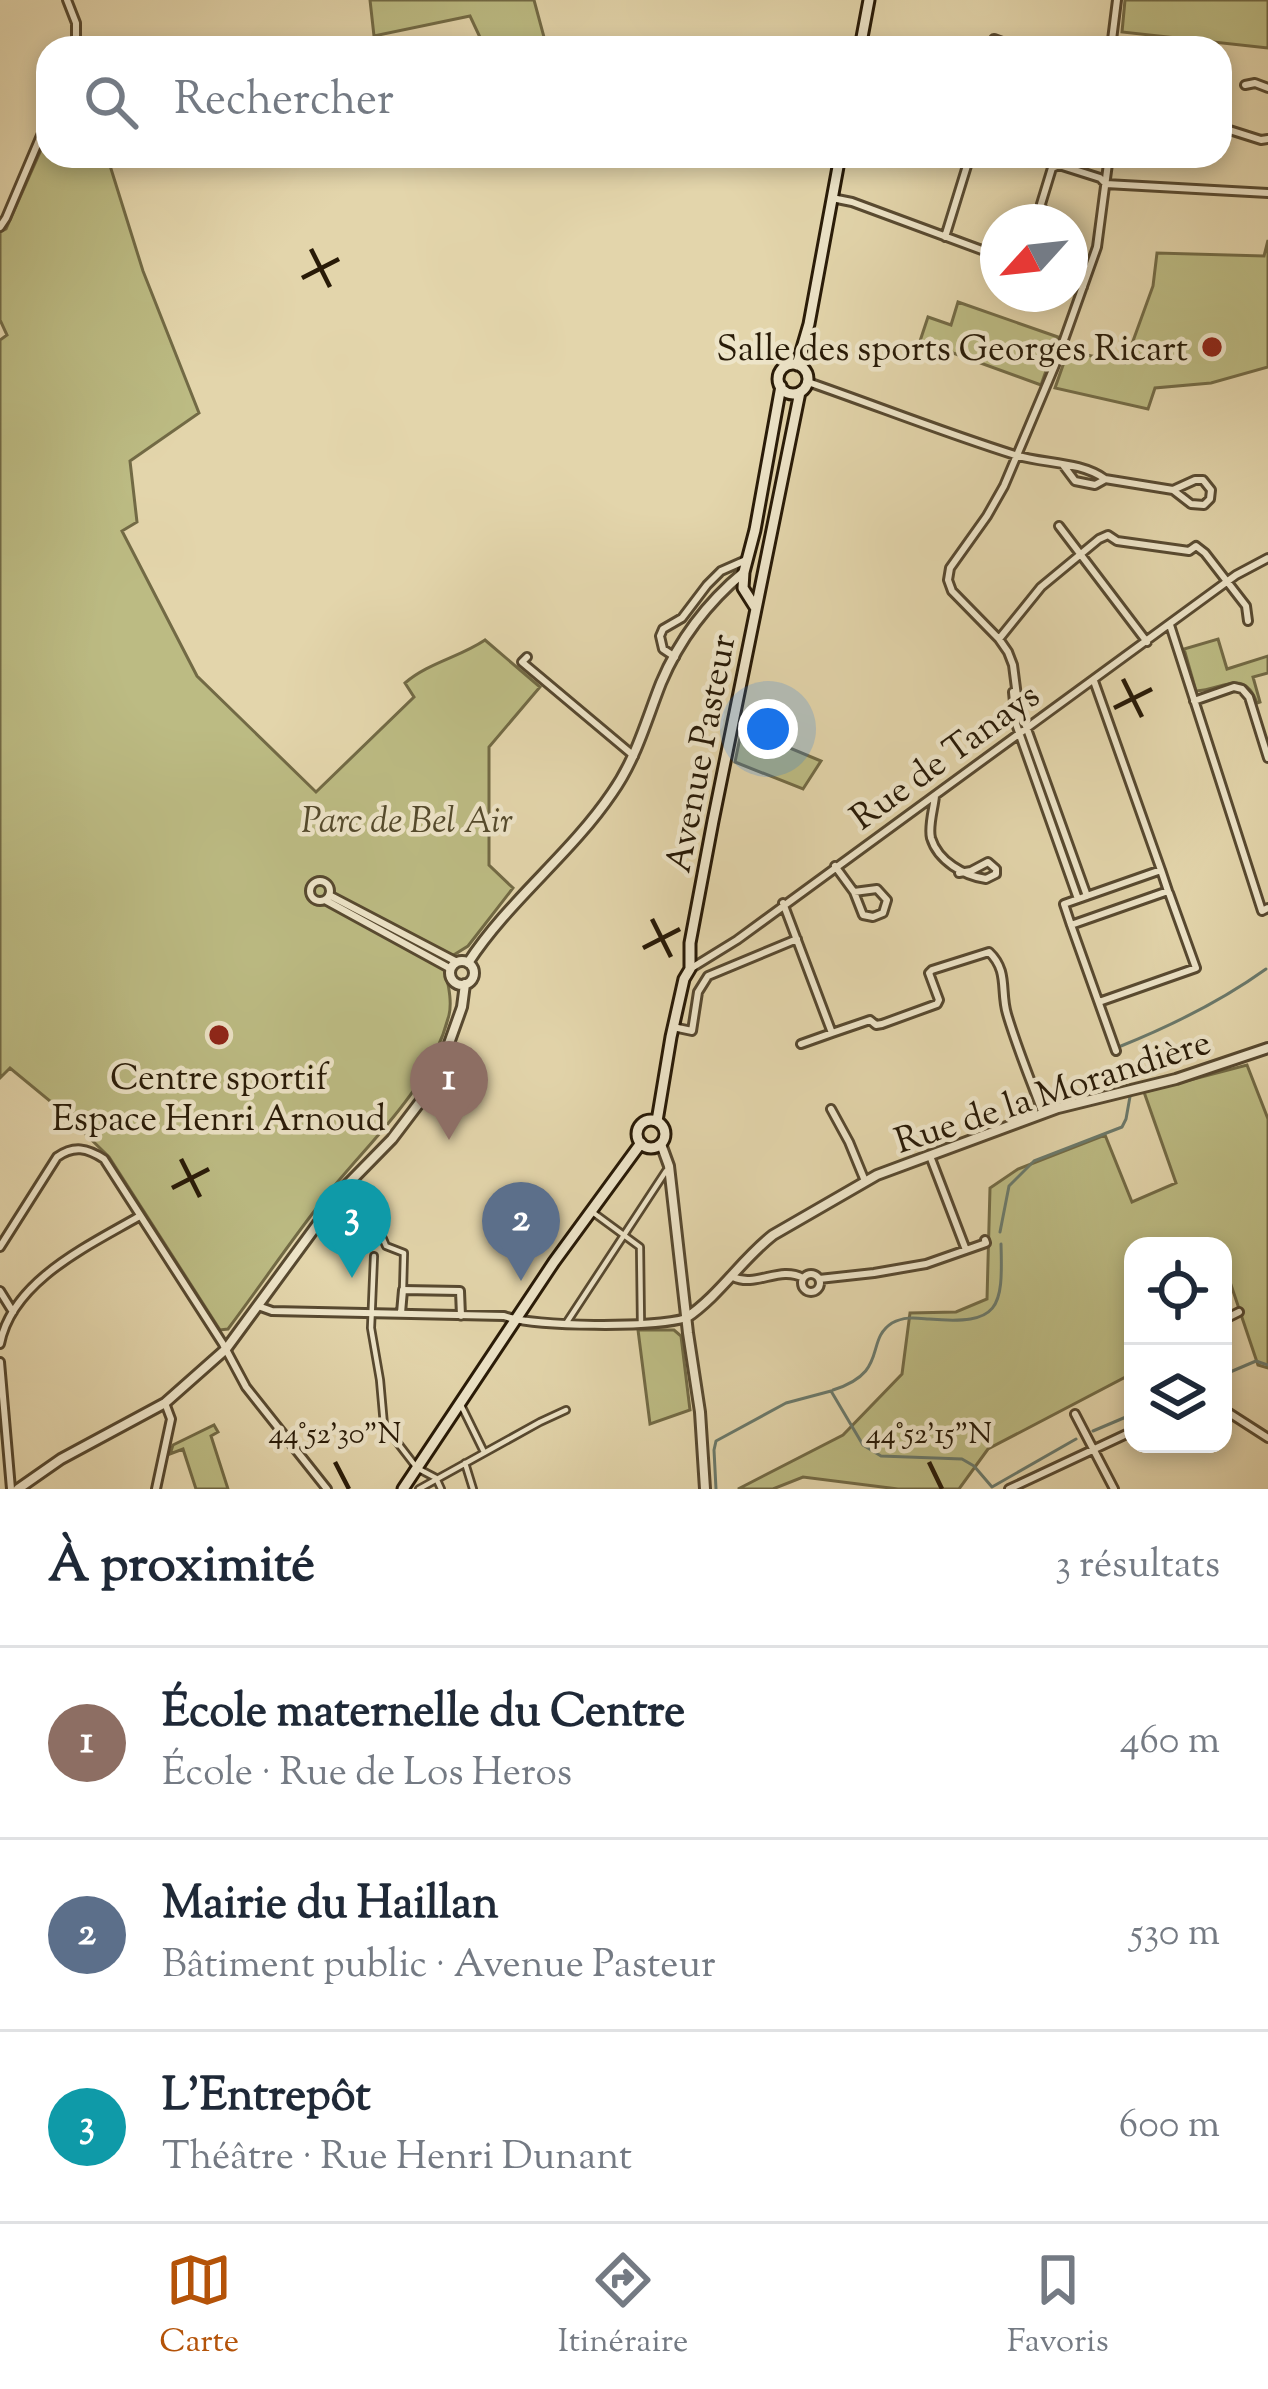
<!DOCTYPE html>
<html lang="fr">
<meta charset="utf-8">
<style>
body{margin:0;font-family:"Sorts Mill Goudy",serif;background:#f2f2f3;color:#1f2937}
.controls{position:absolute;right:36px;bottom:36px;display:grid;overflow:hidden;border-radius:24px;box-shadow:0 6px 18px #0003}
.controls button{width:108px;height:108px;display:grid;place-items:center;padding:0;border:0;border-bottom:3px solid #e0e1e3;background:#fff;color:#1f2937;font:60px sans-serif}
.compass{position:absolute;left:980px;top:204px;width:108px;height:108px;border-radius:50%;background:#fff;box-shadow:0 6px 18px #0003;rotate:243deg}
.you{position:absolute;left:768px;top:729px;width:42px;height:42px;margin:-30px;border:9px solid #fff;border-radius:50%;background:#1a73e8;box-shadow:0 0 0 18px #1a73e833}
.badge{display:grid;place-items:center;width:78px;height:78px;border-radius:50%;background:#b45309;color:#fff;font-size:39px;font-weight:700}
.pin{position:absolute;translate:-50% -99px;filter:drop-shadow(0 3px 6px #0008)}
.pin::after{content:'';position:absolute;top:63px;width:42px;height:36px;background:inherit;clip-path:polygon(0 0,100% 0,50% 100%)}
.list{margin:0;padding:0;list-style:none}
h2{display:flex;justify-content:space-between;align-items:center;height:156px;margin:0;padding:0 48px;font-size:51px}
h2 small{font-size:39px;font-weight:400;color:#747a83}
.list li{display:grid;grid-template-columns:78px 1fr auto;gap:36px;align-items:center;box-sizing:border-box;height:192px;padding:0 48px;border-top:3px solid #e0e1e3}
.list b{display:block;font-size:45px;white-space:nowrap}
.list p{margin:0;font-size:39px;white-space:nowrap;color:#747a83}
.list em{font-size:39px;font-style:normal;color:#747a83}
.icon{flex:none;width:66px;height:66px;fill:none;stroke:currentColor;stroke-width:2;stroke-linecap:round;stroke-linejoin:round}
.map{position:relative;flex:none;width:1268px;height:1489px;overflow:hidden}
.search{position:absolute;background:#fff;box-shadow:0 6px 18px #0003;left:36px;right:36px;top:36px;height:132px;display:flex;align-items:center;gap:30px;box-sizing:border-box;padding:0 42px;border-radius:36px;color:#747a83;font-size:45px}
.sheet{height:732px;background:#fff}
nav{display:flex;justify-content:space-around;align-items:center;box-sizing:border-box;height:168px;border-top:3px solid #e0e1e3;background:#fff;font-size:33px;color:#747a83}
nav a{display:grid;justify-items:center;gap:6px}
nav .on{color:#b45309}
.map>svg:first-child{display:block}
.green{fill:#bcbb83;stroke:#726a45;stroke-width:3}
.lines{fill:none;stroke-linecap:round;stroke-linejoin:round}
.stream{stroke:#6a796b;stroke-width:3}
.pedestrian-casing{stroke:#574930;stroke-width:10}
.minor-casing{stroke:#574930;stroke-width:12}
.tertiary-casing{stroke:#574930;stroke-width:14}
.secondary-casing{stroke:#281a07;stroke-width:15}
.pedestrian{stroke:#ede4c8;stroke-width:4.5}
.minor{stroke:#ede4c8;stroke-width:6}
.tertiary{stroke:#ede4c8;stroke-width:8}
.secondary{stroke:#ede4c8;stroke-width:9}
.ticks{fill:none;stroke:#281a07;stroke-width:4.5}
.poi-dot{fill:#8f2418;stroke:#ede4c8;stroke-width:4.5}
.labels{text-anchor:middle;stroke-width:9;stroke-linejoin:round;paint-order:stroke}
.poi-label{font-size:36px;fill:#281a07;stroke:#ede4c8;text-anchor:end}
.street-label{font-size:36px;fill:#281a07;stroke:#ede4c8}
.park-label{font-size:36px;font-style:italic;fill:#544a2c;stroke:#ede4c8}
.ticks-label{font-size:30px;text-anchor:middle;fill:#281a07;stroke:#ede4c8;stroke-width:9;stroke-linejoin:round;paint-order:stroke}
</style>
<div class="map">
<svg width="1268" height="1489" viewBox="0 0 1268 1489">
<rect width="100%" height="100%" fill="#e3d5ab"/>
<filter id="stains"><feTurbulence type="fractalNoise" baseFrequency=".00167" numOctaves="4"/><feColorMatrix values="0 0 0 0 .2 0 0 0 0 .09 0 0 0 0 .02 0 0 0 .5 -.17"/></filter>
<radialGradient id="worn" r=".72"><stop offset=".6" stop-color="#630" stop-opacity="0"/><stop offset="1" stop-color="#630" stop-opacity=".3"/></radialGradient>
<!-- green -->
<path class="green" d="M370,0H534L544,37L516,48H485L470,16L374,36Z
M1125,0H1268V48L1122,32Z
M48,134V156H107L143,271L199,413L130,461L137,522L122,531L197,676L316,792L414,697L405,683C428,663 460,657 485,640L540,687L489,747V865L513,888L468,946L444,961C446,977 453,999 449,1015C430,1090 372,1138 326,1196C292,1239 261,1285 228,1329L220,1330L109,1157L61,1110L10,1068L0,1078V340L7,335L0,320V232L6,229Z
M1268,240V367L1211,383L1155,388L1148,409L1055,388L1068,351L1125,363L1153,286L1157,253L1264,256Z
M958,302L1058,337L1041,385L920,341L928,317L951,325Z
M1218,639L1227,669L1268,656V673L1253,677L1260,702L1257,703C1244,667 1223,690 1196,691L1184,649Z
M742,728L821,761L803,789L735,762Z
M1247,1065L1268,1119V1368L1258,1365L1226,1270H1223V1246H1133V1294L1128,1296L1133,1305V1373L988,1449L959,1489H898L803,1477L773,1489H738L843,1435L902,1374L910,1313L956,1312L987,1299L990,1188L1018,1169L1105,1135L1132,1202L1176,1183L1144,1092Z
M638,1330H674L681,1336L690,1410L650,1424Z
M214,1425L218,1432L211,1436L228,1489H196L183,1449L170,1454L173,1445Z"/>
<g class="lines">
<!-- stream -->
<path class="stream" d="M1121,1046C1173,1025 1220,1002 1266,969
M1000,1232L1009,1186L1034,1161L1122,1127L1126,1119L1131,1091
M1223,1375L1256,1361L1268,1365
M833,1390C890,1372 864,1341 892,1323C905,1316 916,1318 929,1319C1000,1325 1003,1309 1001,1244
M1093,1431L1133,1414
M716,1489L714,1450L716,1441L786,1403L831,1391L863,1445L881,1456L962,1459L974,1466L992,1487L1076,1439"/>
<defs>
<path id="pedestrian" d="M349,1181L372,1213L386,1246L404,1253L403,1290
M591,1211L640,1247L641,1324
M374,1256L371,1328L380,1380L384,1425L417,1468L436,1478L441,1489
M567,1322L666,1171
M460,1403L484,1452
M465,1463L473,1489
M419,1489L540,1422L566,1410"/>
<path id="minor" d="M67,0L76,23V48
M994,39L1019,48
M1111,48L1117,0
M1245,85L1255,83L1268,88
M1220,127L1261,140L1268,139
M832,198L852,202L998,256
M1043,213L1041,204L1052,168L1059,165L1100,178L1106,184L1268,193
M0,227L6,218L48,119
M945,237L970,156
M1070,282L1083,287
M808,382C877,406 945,433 1015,455C1044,464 1080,461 1105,479L1173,490
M1063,465L1075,481L1095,485L1104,480
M1195,480H1203L1211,490L1210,499L1204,505L1191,504L1173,490Z
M1059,526L1147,642
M1170,625L1262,911L1268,908
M999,639L1041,587L1099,539L1108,535L1117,541L1189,551L1196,546L1205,553L1246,606L1248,621
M527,657L522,662L634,756
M675,657L663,649L660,636L663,629L682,618L707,585L721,571L746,560
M1094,681L1161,870
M1013,692L1016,724L1078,899
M1194,701L1234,687L1242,689L1249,697L1268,758
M935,796C934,808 928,826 931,838C938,861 964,876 986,879L996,874V869L988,862L971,871L959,873
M835,866L854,892L863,915L873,917L883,913L887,900L877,889L854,892
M1161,870L1168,891L1071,925L1064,904Z
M310 891a10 10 0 1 1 20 0a10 10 0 1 1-20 0Z
M329,895L457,962
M1087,896L1018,704L1013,665L1008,652L999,639L952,591L948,580L950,568L987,516L1004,486L1055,365L1097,247L1109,156
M325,900L451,969
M783,903L832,1033L870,1020L876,1025L882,1024L937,1004L939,1000L929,973L932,970L989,952C1009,971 1000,991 1007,1014C1017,1048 1031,1081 1043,1114
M1071,925L1116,1051
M690,969L737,940L1236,575L1268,558
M1099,1002L1196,968L1169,893
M673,1027L692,1031L698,992L708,976L797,939
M801,1044L832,1033
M831,1109L849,1142L865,1181
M930,1156L966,1250
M0,1247L57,1157C74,1145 87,1148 104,1159L223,1344L246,1387L327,1489
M802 1283a9 9 0 1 1 18 0a9 9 0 1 1-18 0Z
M733,1277C756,1288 780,1265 803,1278
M819,1279L874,1273L926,1264L986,1243L985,1240
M0,1291L13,1312
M258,1306L272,1311L504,1316C534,1327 655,1328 686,1318
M401,1313L403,1290L460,1291L461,1316
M1223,1320L1239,1312
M0,1344C12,1281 88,1246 138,1217
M0,1362L11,1489
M1223,1409L1268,1438
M1075,1414L1114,1489
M156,1489L171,1419L165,1403
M1009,1489L1133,1431"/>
<path id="tertiary" d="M450 973a12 12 0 1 1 24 0a12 12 0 1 1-24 0Z
M468,963C509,900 570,855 612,793C636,759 646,721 661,683C679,640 708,602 744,572
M661,1144L669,1166L688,1333L700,1412L705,1489
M686,1318C720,1295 741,1260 773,1235L877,1175L1058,1108L1176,1079L1268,1048
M18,1489L61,1459L165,1403L226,1349L344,1188L392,1139L420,1102L447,1049L462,1007L465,984"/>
<path id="secondary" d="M860,48L869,0
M778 379a15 15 0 1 1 30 0a15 15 0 1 1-30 0Z
M797,365L809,324L840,156
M755,607L743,588L744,572L755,530L781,386
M637 1134a14 14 0 1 1 28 0a14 14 0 1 1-28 0Z
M657,1121L671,1037L684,979L690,969V943L713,821L800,392
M403,1489L554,1262L641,1143"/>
</defs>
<!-- pedestrian casing -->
<use href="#pedestrian" class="pedestrian-casing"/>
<!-- minor casing -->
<use href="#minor" class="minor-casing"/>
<!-- tertiary casing -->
<use href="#tertiary" class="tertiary-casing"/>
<!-- secondary casing -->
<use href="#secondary" class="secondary-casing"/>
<!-- pedestrian -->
<use href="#pedestrian" class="pedestrian"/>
<!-- minor -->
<use href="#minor" class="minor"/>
<!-- tertiary -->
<use href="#tertiary" class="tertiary"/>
<!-- secondary -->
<use href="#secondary" class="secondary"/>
</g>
<!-- ticks -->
<path class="ticks" d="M311,249L330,287M302,278L339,259M1123,679L1142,717M1114,708L1152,689M652,919L671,957M643,948L680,929M181,1159L200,1197M172,1188L209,1169M335,1462L349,1489M929,1462L942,1489"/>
<!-- markers -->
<g class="poi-dot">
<circle cx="1212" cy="347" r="12"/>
<circle cx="219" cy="1035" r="12"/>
</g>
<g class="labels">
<!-- poi labels -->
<g class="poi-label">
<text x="1188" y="360">Salle des sports Georges Ricart</text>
<text x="219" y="1089" text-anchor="middle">Centre sportif<tspan x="219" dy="41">Espace Henri Arnoud</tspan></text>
</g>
<!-- street labels -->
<g class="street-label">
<text transform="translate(699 753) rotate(-79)" y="13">Avenue Pasteur</text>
<text transform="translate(944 755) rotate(-36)" y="13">Rue de Tanays</text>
<text transform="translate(1052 1090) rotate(-18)" y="13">Rue de la Morandière</text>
</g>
<!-- park labels -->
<g class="park-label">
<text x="407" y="832">Parc de Bel Air</text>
</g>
</g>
<g class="ticks-label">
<text x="335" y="1443">44°52'30"N</text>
<text x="929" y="1443">44°52'15"N</text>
</g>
<rect width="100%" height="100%" filter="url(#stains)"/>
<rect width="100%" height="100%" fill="url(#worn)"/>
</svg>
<div class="controls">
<button><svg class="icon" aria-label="locate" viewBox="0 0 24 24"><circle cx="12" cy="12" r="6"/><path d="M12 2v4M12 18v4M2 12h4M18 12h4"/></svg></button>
<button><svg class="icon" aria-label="layers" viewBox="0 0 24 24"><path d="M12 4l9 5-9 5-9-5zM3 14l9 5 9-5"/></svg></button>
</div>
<svg class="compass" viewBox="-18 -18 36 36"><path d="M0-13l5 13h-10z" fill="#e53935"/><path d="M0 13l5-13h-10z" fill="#747a83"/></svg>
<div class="you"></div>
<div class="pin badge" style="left:449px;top:1140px;background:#8d6e63">1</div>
<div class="pin badge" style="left:521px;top:1281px;background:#5c6f8a">2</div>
<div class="pin badge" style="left:352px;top:1278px;background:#0f9aa8">3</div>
<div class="search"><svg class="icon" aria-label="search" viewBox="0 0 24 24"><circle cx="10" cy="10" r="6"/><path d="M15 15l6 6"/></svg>Rechercher</div>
</div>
<section class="sheet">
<h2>À proximité<small>3 résultats</small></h2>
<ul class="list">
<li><span class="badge" style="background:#8d6e63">1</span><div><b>École maternelle du Centre</b><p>École · Rue de Los Heros</p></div><em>460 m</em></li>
<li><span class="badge" style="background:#5c6f8a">2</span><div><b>Mairie du Haillan</b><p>Bâtiment public · Avenue Pasteur</p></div><em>530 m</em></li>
<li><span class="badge" style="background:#0f9aa8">3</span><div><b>L’Entrepôt</b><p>Théâtre · Rue Henri Dunant</p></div><em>600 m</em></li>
</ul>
</section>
<nav>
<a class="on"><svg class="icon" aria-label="map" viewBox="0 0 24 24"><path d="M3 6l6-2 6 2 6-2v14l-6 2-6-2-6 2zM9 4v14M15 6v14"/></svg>Carte</a>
<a><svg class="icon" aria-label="directions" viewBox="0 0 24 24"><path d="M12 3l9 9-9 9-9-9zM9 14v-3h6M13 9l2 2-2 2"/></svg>Itinéraire</a>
<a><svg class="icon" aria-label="saved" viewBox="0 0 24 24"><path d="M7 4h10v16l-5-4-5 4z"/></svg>Favoris</a>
</nav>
